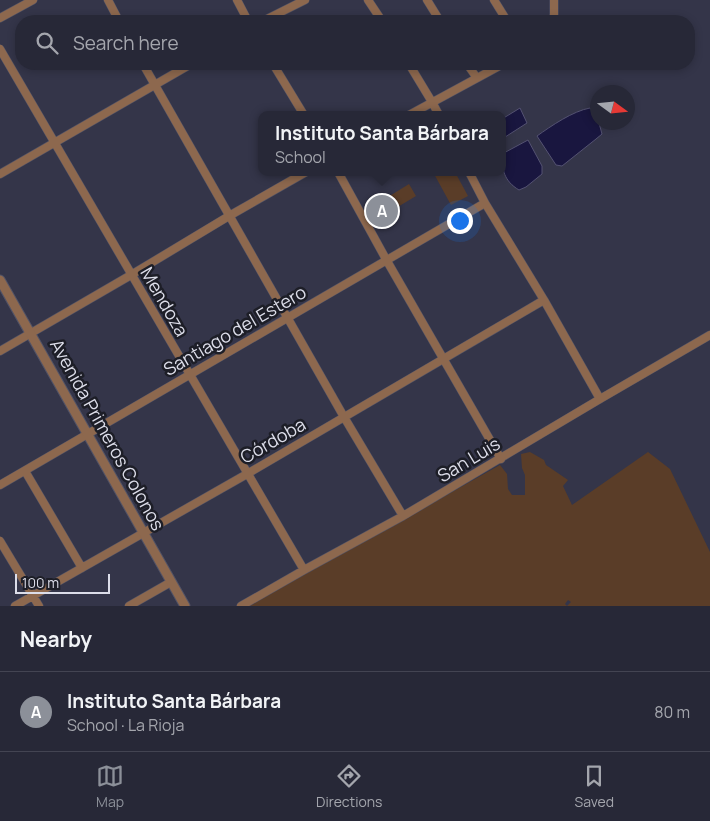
<!DOCTYPE html>
<meta charset="utf-8">
<style>
body{margin:0;font-family:Manrope,sans-serif;background:#333442;color:#f1f3f6}
.compass{position:absolute;left:590px;top:85px;width:45px;height:45px;border-radius:50%;background:#272837;box-shadow:0 2px 8px #0003;rotate:105deg}
.scale{position:absolute;left:15px;bottom:12px;width:95px;box-sizing:border-box;padding-left:5px;border:2px solid #dcdde9;border-top:0;font-size:14px;line-height:18px;white-space:nowrap;color:#dcdde9;-webkit-text-stroke:4px #1d1e27;paint-order:stroke}
.you{position:absolute;left:459px;top:220px;width:18px;height:18px;margin:-12px;border:4px solid #fff;border-radius:50%;background:#1a73e8;box-shadow:0 0 0 8px #1a73e833}
.badge{display:grid;place-items:center;width:32px;height:32px;border-radius:50%;background:#8c9099;color:#fff;font-size:16px;font-weight:700}
.pin{position:absolute;translate:-50% -50%;border:2px solid #fff;box-shadow:0 1px 5px #0006}
.popup{position:absolute;left:258px;top:111px;width:248px;height:65px;box-sizing:border-box;display:grid;place-content:center;border-radius:10px;background:#272837;filter:drop-shadow(0 1px 4px #0005);font-size:16px;white-space:nowrap;color:#a4a6ad}
.popup b{font-size:19px;color:#f1f3f6}
.popup::after{content:'';position:absolute;left:50%;top:100%;margin-left:-10px;border:10px solid transparent;border-top-color:#272837}
.list{margin:0;padding:0;list-style:none}
h2{display:flex;justify-content:space-between;align-items:center;height:65px;margin:0;padding:0 20px;font-size:21px}
h2 small{font-size:16px;font-weight:400;color:#a4a6ad}
.list li{display:grid;grid-template-columns:32px 1fr auto;gap:15px;align-items:center;box-sizing:border-box;height:80px;padding:0 20px;border-top:1px solid #434452}
.list b{display:block;font-size:19px;white-space:nowrap}
.list p{margin:0;font-size:16px;white-space:nowrap;color:#a4a6ad}
.list em{font-size:16px;font-style:normal;color:#a4a6ad}
.icon{flex:none;width:28px;height:28px;fill:none;stroke:currentColor;stroke-width:2;stroke-linecap:round;stroke-linejoin:round}
.map{position:relative;flex:none;width:710px;height:606px;overflow:hidden}
.search{position:absolute;background:#272837;box-shadow:0 2px 8px #0003;left:15px;right:15px;top:15px;height:55px;display:flex;align-items:center;gap:12px;box-sizing:border-box;padding:0 18px;border-radius:20px;color:#a4a6ad;font-size:19px}
.sheet{height:145px;background:#272837}
nav{display:flex;justify-content:space-around;align-items:center;box-sizing:border-box;height:70px;border-top:1px solid #434452;background:#272837;font-size:14px;color:#a4a6ad}
nav a{display:grid;justify-items:center;gap:2px}
nav .on{color:#8c9099}
.map>svg:first-child{display:block}
.green{fill:#5a3d28}
.water{fill:#19163f;stroke:#545272}
.lines{fill:none;stroke-linecap:round;stroke-linejoin:round}
.minor-casing{stroke:#525366;stroke-width:9}
.tertiary-casing{stroke:#525366;stroke-width:11}
.minor{stroke:#8d684e;stroke-width:8}
.tertiary{stroke:#8d684e;stroke-width:9}
.labels{text-anchor:middle;stroke-width:5;stroke-linejoin:round;paint-order:stroke}
.street-label{font-size:18px;fill:#dcdde9;stroke:#1d1e27}
</style>
<div class="map">
<svg width="710" height="606" viewBox="0 0 710 606">
<rect width="100%" height="100%" fill="#343549"/>
<!-- green -->
<path class="green" d="M433,172H455L468,196L451,205Z
M409,184L416,196L396,208L388,197Z
M530,452L544,460L546,465L568,480L563,486L572,505L648,452L670,469L710,552V606H567L571,602L568,600L565,604L567,606H248L500,465L507,474L508,489L512,495H525V475L522,468L521,454Z"/>
<!-- water -->
<path class="water" d="M520,108L527,123L502,139V119Z
M590,108L597,118L598,122L599,123L602,134L596,139L562,166L556,165L537,136C551,126 573,111 590,108Z
M528,140L542,166V174L526,187L519,190C504,181 502,170 502,154Z"/>
<g class="lines">
<defs>
<path id="minor" d="M108,0L119,21
M237,0L248,21
M368,0L382,21
M427,0L440,21
M494,0L507,21
M0,18L33,0
M263,21L305,0
M552,21L554,15V0
M0,49L304,570
M143,64L344,417L403,516
M273,64L304,115
M409,64L432,102L439,115
M467,64L477,78
M409,115L503,64
M338,172L387,261L501,459
M469,172L485,203L544,300L600,399
M0,174L191,64
M0,351L131,275L229,216L306,172
M25,471L82,568
M0,485L485,203
M0,541L39,606
M15,606L247,474L544,300
M129,606L171,582
M241,606L304,570L403,516L600,399L710,335"/>
<path id="tertiary" d="M0,280L185,606"/>
</defs>
<!-- minor casing -->
<use href="#minor" class="minor-casing"/>
<!-- tertiary casing -->
<use href="#tertiary" class="tertiary-casing"/>
<!-- minor -->
<use href="#minor" class="minor"/>
<!-- tertiary -->
<use href="#tertiary" class="tertiary"/>
</g>
<g class="labels">
<!-- street labels -->
<g class="street-label">
<text transform="translate(164 302) rotate(60)" y="6">Mendoza</text>
<text transform="translate(235 331) rotate(-30)" y="6">Santiago del Estero</text>
<text transform="translate(107 435) rotate(61)" y="6">Avenida Primeros Colonos</text>
<text transform="translate(273 441) rotate(-30)" y="6">Córdoba</text>
<text transform="translate(469 460) rotate(-31)" y="6">San Luis</text>
</g>
</g>
</svg>
<svg class="compass" viewBox="-18 -18 36 36"><path d="M0-13l5 13h-10z" fill="#e53935"/><path d="M0 13l5-13h-10z" fill="#a4a6ad"/></svg>
<div class="scale">100 m</div>
<div class="you"></div>
<div class="pin badge" style="left:382px;top:211px">A</div>
<div class="popup"><b>Instituto Santa Bárbara</b>School</div>
<div class="search"><svg class="icon" aria-label="search" viewBox="0 0 24 24"><circle cx="10" cy="10" r="6"/><path d="M15 15l6 6"/></svg>Search here</div>
</div>
<section class="sheet">
<h2>Nearby<small></small></h2>
<ul class="list">
<li><span class="badge">A</span><div><b>Instituto Santa Bárbara</b><p>School · La Rioja</p></div><em>80 m</em></li>
</ul>
</section>
<nav>
<a class="on"><svg class="icon" aria-label="map" viewBox="0 0 24 24"><path d="M3 6l6-2 6 2 6-2v14l-6 2-6-2-6 2zM9 4v14M15 6v14"/></svg>Map</a>
<a><svg class="icon" aria-label="directions" viewBox="0 0 24 24"><path d="M12 3l9 9-9 9-9-9zM9 14v-3h6M13 9l2 2-2 2"/></svg>Directions</a>
<a><svg class="icon" aria-label="saved" viewBox="0 0 24 24"><path d="M7 4h10v16l-5-4-5 4z"/></svg>Saved</a>
</nav>
